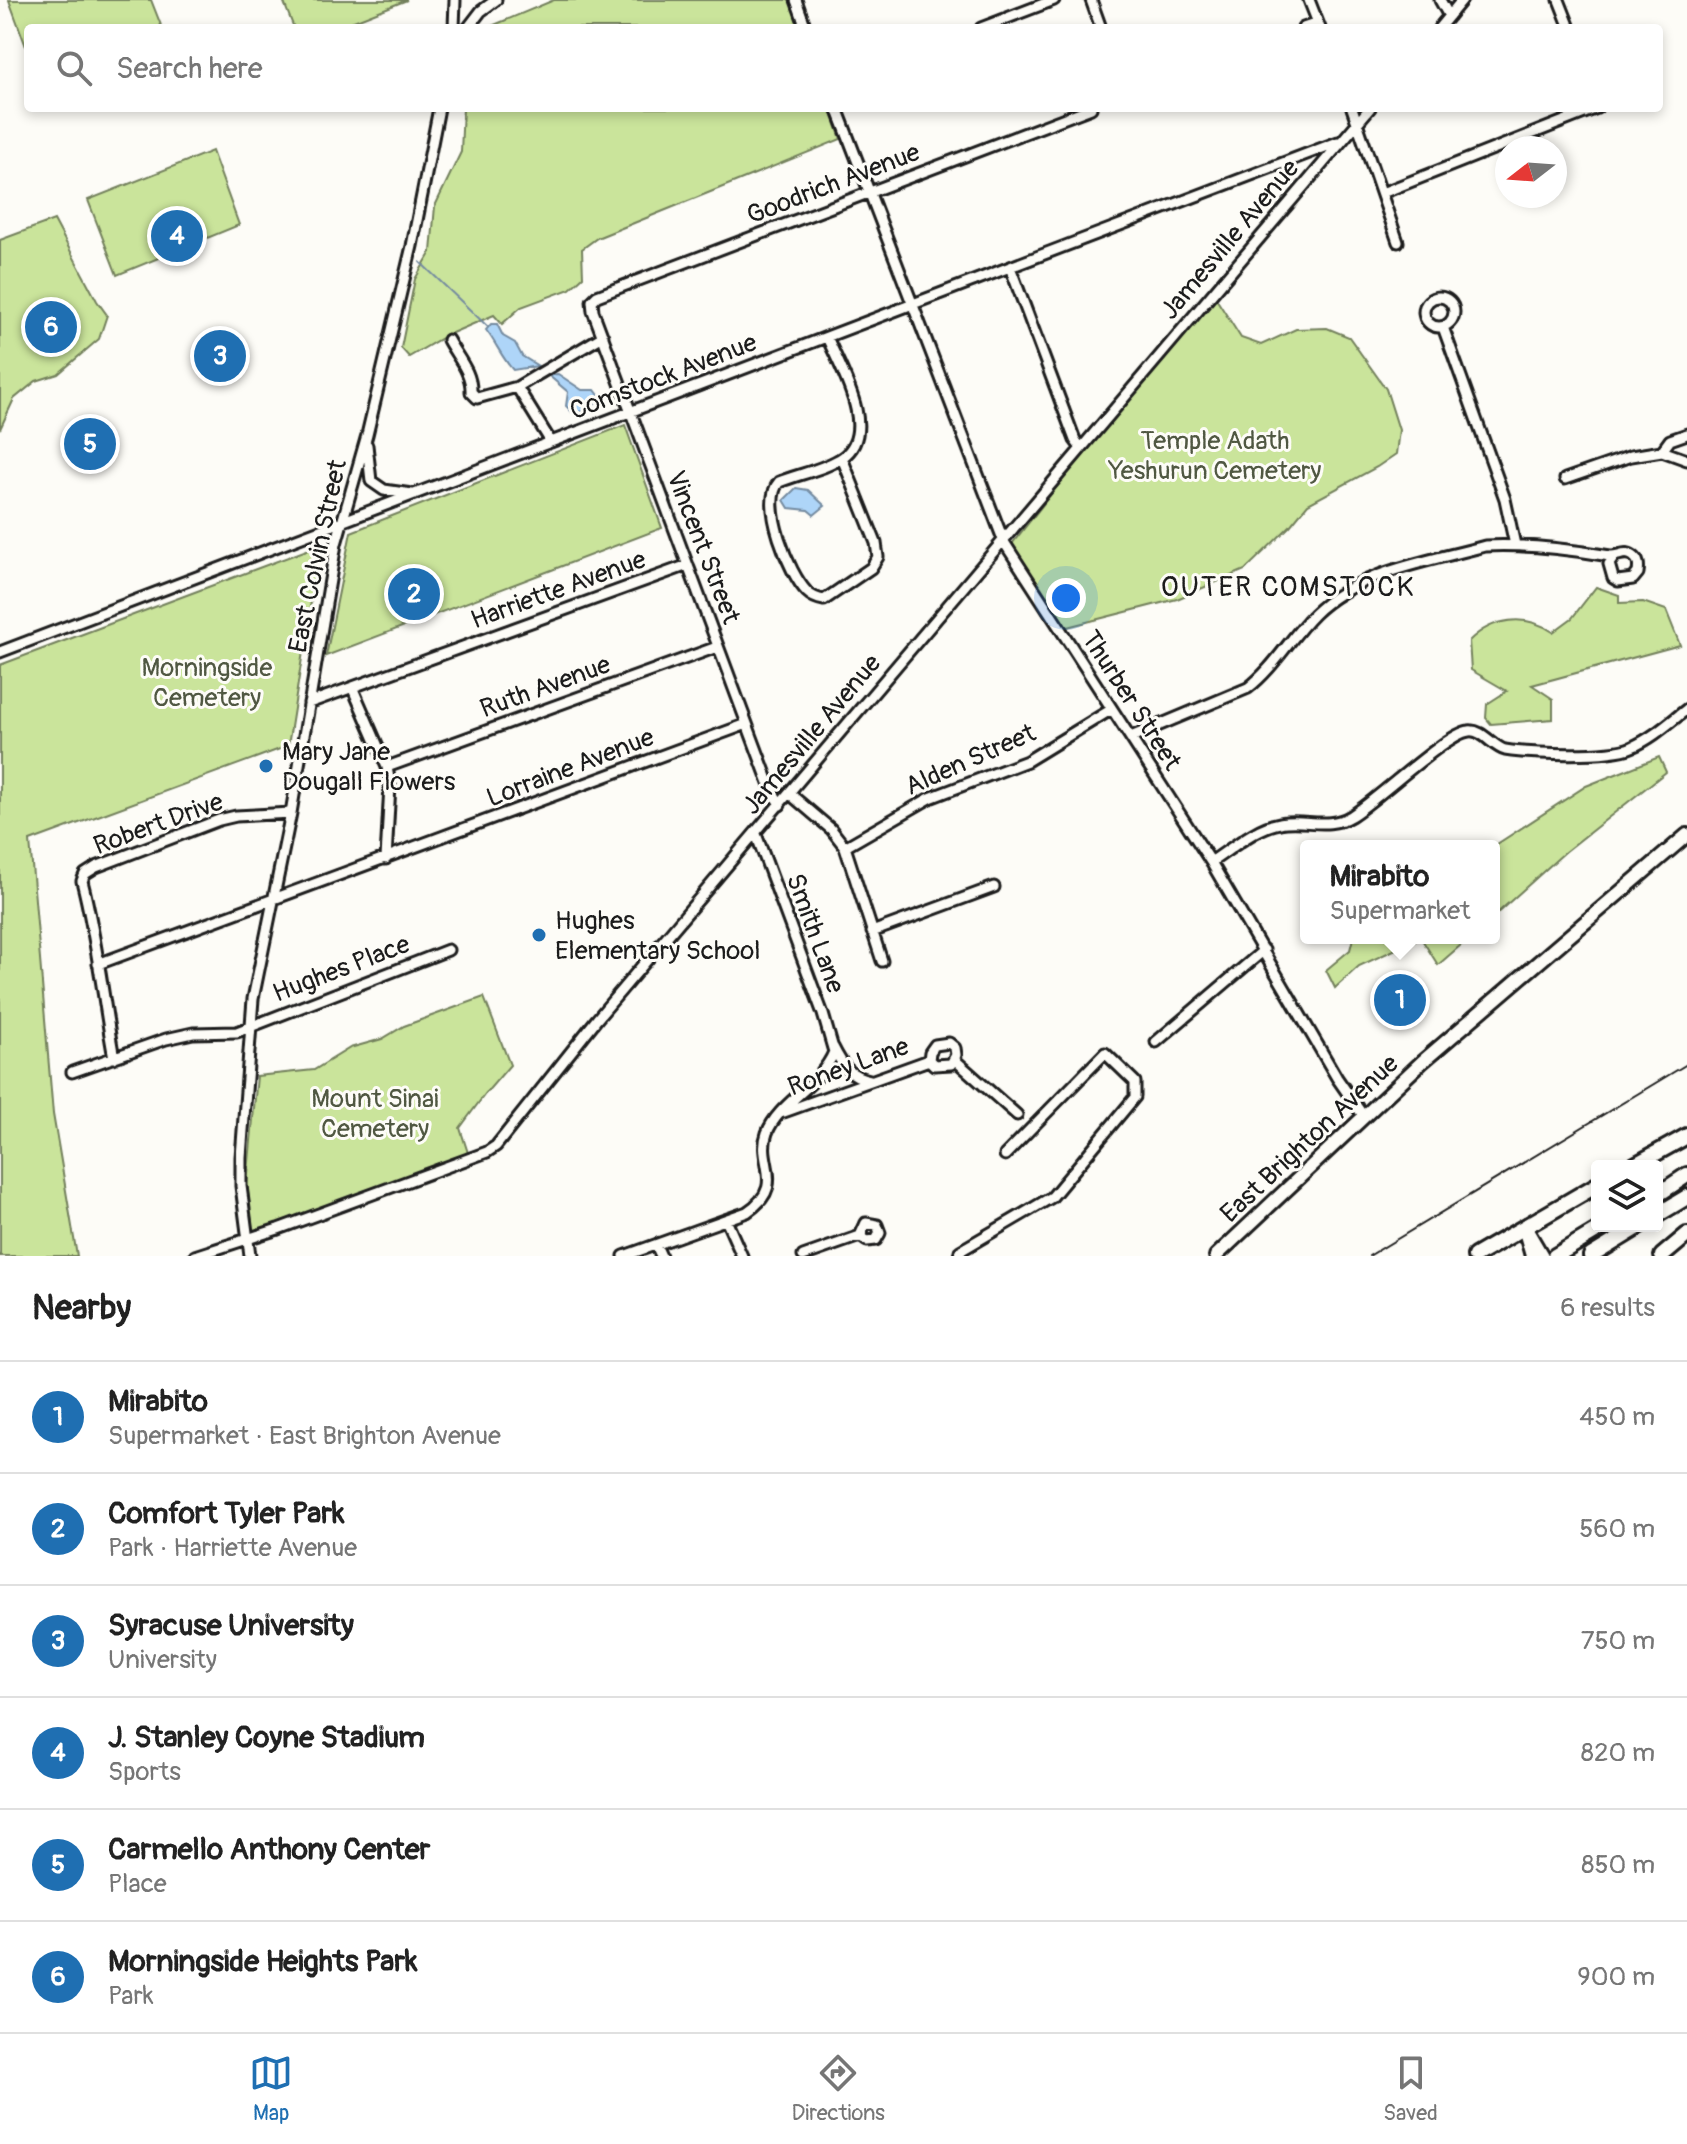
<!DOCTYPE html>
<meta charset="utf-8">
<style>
body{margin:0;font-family:Pangolin,sans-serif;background:#f2f2f2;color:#222}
.controls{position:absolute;right:24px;bottom:24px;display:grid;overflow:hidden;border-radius:8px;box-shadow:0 4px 12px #0003}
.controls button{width:72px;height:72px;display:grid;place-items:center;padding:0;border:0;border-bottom:2px solid #e0e0e0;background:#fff;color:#222;font:40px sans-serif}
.compass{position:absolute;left:1495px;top:136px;width:72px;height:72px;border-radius:50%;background:#fff;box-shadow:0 4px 12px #0003;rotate:253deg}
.you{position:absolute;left:1066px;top:598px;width:28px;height:28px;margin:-20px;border:6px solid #fff;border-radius:50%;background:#1a73e8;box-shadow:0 0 0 12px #1a73e833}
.badge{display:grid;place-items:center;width:52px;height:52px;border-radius:50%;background:#1f6fb2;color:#fff;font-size:26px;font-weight:700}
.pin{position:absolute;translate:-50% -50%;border:4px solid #fff;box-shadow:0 2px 8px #0006}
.popup{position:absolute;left:1300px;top:840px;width:200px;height:104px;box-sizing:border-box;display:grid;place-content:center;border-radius:8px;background:#fff;filter:drop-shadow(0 2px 6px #0005);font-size:26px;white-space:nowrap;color:#767676}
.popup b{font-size:30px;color:#222}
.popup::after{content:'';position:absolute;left:50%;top:100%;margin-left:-16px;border:16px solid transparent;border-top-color:#fff}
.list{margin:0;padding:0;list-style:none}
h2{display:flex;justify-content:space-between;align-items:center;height:104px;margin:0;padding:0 32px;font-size:34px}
h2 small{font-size:26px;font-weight:400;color:#767676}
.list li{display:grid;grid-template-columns:52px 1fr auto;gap:24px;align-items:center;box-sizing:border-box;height:112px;padding:0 32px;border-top:2px solid #e0e0e0}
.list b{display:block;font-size:30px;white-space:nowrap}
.list p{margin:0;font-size:26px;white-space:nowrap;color:#767676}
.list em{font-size:26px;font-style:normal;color:#767676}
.icon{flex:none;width:44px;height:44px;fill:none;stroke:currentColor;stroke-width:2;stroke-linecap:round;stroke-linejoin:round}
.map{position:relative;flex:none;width:1687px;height:1256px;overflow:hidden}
.search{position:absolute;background:#fff;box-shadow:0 4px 12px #0003;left:24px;right:24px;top:24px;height:88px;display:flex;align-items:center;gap:20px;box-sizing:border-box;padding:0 28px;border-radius:8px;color:#767676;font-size:30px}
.sheet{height:776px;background:#fff}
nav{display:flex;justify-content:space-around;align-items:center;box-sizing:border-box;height:112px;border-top:2px solid #e0e0e0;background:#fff;font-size:22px;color:#767676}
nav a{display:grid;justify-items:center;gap:4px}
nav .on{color:#1f6fb2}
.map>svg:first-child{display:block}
.green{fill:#cae49b;stroke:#73805c;stroke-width:2}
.water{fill:#aed5f8;stroke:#748ba0;stroke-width:2}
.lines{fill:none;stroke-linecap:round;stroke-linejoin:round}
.stream{stroke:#748ba0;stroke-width:2}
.minor-casing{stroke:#1c1c1c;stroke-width:15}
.major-casing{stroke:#1c1c1c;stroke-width:18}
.highway-casing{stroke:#1c1c1c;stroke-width:20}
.minor{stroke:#fdfcf7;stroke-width:9}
.major{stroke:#fdfcf7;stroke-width:12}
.highway{stroke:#fdfcf7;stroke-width:14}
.rail{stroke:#1c1c1c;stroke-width:2}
.poi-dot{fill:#1f6fb2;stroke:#fdfcf7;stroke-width:3}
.labels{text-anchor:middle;stroke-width:6;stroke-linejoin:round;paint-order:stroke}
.street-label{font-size:26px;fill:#1c1c1c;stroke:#fdfcf7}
.park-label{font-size:26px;fill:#505842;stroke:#fdfcf7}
.poi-label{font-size:26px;fill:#1c1c1c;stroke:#fdfcf7;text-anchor:start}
.neighbourhood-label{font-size:28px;letter-spacing:2px;fill:#1c1c1c;stroke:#fdfcf7}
</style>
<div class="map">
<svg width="1687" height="1256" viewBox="0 0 1687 1256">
<rect width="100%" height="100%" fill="#fdfcf7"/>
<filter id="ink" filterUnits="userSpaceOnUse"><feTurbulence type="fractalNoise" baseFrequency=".0125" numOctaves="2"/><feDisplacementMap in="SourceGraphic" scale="16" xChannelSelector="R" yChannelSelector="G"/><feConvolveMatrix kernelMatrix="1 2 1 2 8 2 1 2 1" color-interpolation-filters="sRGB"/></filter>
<g filter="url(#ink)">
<!-- green -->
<path class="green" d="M9,0H151L162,28H28V52Z
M283,0H407L336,28H294Z
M554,0H791L801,28H487Z
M463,108H830L841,139L597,238L582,249L583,277L570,289L521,307L502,324L494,315L445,336L409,357L401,348L415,279L431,252L435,206L461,152Z
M212,151L239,225L117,275L88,200Z
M54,220L97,301L107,315L99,339L58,374L36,381L14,399L0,429V240Z
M1215,297L1241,338L1261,345L1296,329L1327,328L1349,337L1386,389L1399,430L1396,454L1377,467L1308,504L1290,526L1245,570L1177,599L1063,628L1021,566L1012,544L1088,447Z
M625,425L662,528L326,656L351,532Z
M320,545L288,746L30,841L53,1114L77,1256H0V665Z
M1596,587L1619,595V603L1643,602L1666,610L1680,645L1532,685L1553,699V719L1491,724L1486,718L1487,704L1507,691L1471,670L1469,641C1492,618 1525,613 1553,632L1572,618Z
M1659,757L1666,772L1565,852L1494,916V846L1586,786Z
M1353,938H1420L1359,966L1335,988L1326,970L1350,950Z
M1421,938H1469L1438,965Z
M484,997L510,1065L485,1094L460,1128L468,1153L253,1232L247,1184L257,1076L314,1070L350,1048L382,1039L404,1026Z"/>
<!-- water -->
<path class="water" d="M491,324H497L503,336L515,343L522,356L538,366L513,370C502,358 496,343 486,330Z
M558,374L582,390H595L602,399L585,411L573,413L566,406L568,392L548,375Z
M796,488L808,490L825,506L814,515L808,510L789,508L784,500Z"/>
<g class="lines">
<!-- stream -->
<path class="stream" d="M420,262L488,327"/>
<defs>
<path id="minor" d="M796,0L806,28
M1091,0L1101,28
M1309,0L1320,28
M1440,0L1449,16
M1559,0L1570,28
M454,28L455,0
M468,28L481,11L496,0
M981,28L1054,0
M1303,28L1318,23
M1439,28L1462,0
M837,108L1004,542L1211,862L1337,1078L1364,1117
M1352,108L1398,242
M1382,193L1597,108
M1010,267L1075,440L1081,448
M1424 312a15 15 0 1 1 30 0a15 15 0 1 1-30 0Z
M1443,327L1505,499L1515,545
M827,337C840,368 879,431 843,457C826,469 799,474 779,482C760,503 789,574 807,592C812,597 818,599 824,600L871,568L878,557L876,543L842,458
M448,340C457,357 472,372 471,392L477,398L517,387L603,336
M517,387L551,442
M367,445L371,481L384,490L412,494
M1662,451L1670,440L1687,434
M1565,479L1631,456L1662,451L1687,460
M0,652L1338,142
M353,689L387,767L390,785L386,859
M309,703L688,565
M1131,737L1248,688C1274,668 1290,638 1314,614C1358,571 1427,562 1485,546C1527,544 1569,549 1610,556C1618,557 1625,550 1633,556C1639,560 1639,566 1638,573L1633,579L1618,581L1613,578L1609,564L1614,557
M387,767L717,647
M790,794L831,829L845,847L882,961
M780,805L771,788L593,311L592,301L597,296L1091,108
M845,847L930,798L1027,761L1112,709
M1211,862C1231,849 1256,827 1280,823C1304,818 1328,830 1351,816C1376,801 1447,733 1469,731C1482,729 1493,747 1505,750C1531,754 1610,757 1632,747C1653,738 1670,722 1687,709
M872,932L994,887
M98,964L747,724
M1156,1042L1264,950
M833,1047C842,1065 849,1076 870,1080
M114,1058C103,999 97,939 82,881L85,874L96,867L219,820L236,816L291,813
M955,1060L1017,1115
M72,1072L166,1039L193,1033L237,1032L448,950
M784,1112L929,1060L934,1065L951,1064L956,1055L955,1048L949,1043L935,1045L930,1052L929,1060
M726,1220L742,1256
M656,1245L661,1256
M195,1256L278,1229L487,1152L496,1146L597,1019L1370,108
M250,1256L241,1186V1157L253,999L291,813L336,544L367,435L412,246L439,108
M624,1256L747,1212C788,1184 756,1163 767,1133C779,1102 820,1086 834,1052L823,1014L756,834
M803,1256L860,1236L867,1241L876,1240L880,1233L877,1225L866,1223L860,1236
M959,1256L960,1251L1052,1197L1135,1097V1082L1105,1053L1005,1155"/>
<path id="major" d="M1525,1227L1542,1256
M1525,1231L1532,1256
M1216,1256L1422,1062L1687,835"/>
<path id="highway" d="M1633,1166L1687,1136
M1657,1195L1687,1175
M1657,1215L1687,1197
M1475,1256L1597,1185
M1555,1256L1605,1226
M1591,1256L1640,1226
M1662,1256L1687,1235"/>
</defs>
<!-- minor casing -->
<use href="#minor" class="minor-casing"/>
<!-- major casing -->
<use href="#major" class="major-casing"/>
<!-- highway casing -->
<use href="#highway" class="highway-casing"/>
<!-- minor -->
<use href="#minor" class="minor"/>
<!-- major -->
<use href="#major" class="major"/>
<!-- highway -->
<use href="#highway" class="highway"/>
<!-- rail -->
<path class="rail" d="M1369,1256L1687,1064"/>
</g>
</g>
<!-- markers -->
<g class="poi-dot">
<circle cx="266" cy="766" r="8"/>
<circle cx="539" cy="935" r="8"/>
</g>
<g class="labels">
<!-- street labels -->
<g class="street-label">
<text transform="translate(833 183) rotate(-21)" y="9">Goodrich Avenue</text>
<text transform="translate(1229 239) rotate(-50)" y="9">Jamesville Avenue</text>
<text transform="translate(663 376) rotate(-21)" y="9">Comstock Avenue</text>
<text transform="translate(704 547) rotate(69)" y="9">Vincent Street</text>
<text transform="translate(317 556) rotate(-78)" y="9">East Colvin Street</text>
<text transform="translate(558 589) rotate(-20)" y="9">Harriette Avenue</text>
<text transform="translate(545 686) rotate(-20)" y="9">Ruth Avenue</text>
<text transform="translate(1132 700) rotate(57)" y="9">Thurber Street</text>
<text transform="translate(811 734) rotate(-50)" y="9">Jamesville Avenue</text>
<text transform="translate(970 759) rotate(-24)" y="9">Alden Street</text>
<text transform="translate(570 767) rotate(-21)" y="9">Lorraine Avenue</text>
<text transform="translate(158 823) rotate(-20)" y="9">Robert Drive</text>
<text transform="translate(816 933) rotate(70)" y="9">Smith Lane</text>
<text transform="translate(341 968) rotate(-21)" y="9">Hughes Place</text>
<text transform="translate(848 1066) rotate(-20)" y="9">Roney Lane</text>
<text transform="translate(1309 1138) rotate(-43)" y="9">East Brighton Avenue</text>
</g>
<!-- park labels -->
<g class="park-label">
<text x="1215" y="449">Temple Adath<tspan x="1215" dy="30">Yeshurun Cemetery</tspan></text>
<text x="207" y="676">Morningside<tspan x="207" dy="30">Cemetery</tspan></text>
<text x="375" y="1107">Mount Sinai<tspan x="375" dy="30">Cemetery</tspan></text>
</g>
<!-- poi labels -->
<g class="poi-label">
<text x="282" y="760">Mary Jane<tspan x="282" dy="30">Dougall Flowers</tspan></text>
<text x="555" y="929">Hughes<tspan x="555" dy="30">Elementary School</tspan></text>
</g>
<!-- neighbourhood labels -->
<g class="neighbourhood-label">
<text x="1288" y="596">OUTER COMSTOCK</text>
</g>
</g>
</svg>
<div class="controls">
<button><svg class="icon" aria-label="layers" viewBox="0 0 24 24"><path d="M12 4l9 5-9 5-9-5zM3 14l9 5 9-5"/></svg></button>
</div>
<svg class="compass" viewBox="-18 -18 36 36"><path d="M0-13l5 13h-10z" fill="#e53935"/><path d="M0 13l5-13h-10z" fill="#767676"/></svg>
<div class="you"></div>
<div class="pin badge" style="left:1400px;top:1000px">1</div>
<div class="popup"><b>Mirabito</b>Supermarket</div>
<div class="pin badge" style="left:414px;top:594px">2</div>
<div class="pin badge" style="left:220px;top:356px">3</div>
<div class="pin badge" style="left:177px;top:236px">4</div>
<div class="pin badge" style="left:90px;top:444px">5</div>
<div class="pin badge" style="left:51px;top:327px">6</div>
<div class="search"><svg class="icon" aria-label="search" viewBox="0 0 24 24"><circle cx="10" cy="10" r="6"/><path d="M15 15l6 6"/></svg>Search here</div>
</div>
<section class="sheet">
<h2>Nearby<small>6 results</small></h2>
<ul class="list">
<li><span class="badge">1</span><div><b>Mirabito</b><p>Supermarket · East Brighton Avenue</p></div><em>450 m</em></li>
<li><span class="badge">2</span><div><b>Comfort Tyler Park</b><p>Park · Harriette Avenue</p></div><em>560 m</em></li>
<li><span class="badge">3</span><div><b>Syracuse University</b><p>University</p></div><em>750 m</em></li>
<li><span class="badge">4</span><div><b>J. Stanley Coyne Stadium</b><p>Sports</p></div><em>820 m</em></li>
<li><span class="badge">5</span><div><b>Carmello Anthony Center</b><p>Place</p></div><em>850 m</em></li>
<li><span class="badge">6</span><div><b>Morningside Heights Park</b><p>Park</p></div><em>900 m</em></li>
</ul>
</section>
<nav>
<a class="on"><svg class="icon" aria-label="map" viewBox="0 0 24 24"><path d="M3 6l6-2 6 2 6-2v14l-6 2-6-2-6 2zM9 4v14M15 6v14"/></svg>Map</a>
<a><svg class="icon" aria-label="directions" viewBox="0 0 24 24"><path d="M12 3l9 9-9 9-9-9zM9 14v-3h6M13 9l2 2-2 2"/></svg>Directions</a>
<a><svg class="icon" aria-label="saved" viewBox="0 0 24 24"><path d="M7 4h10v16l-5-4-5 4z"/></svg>Saved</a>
</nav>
